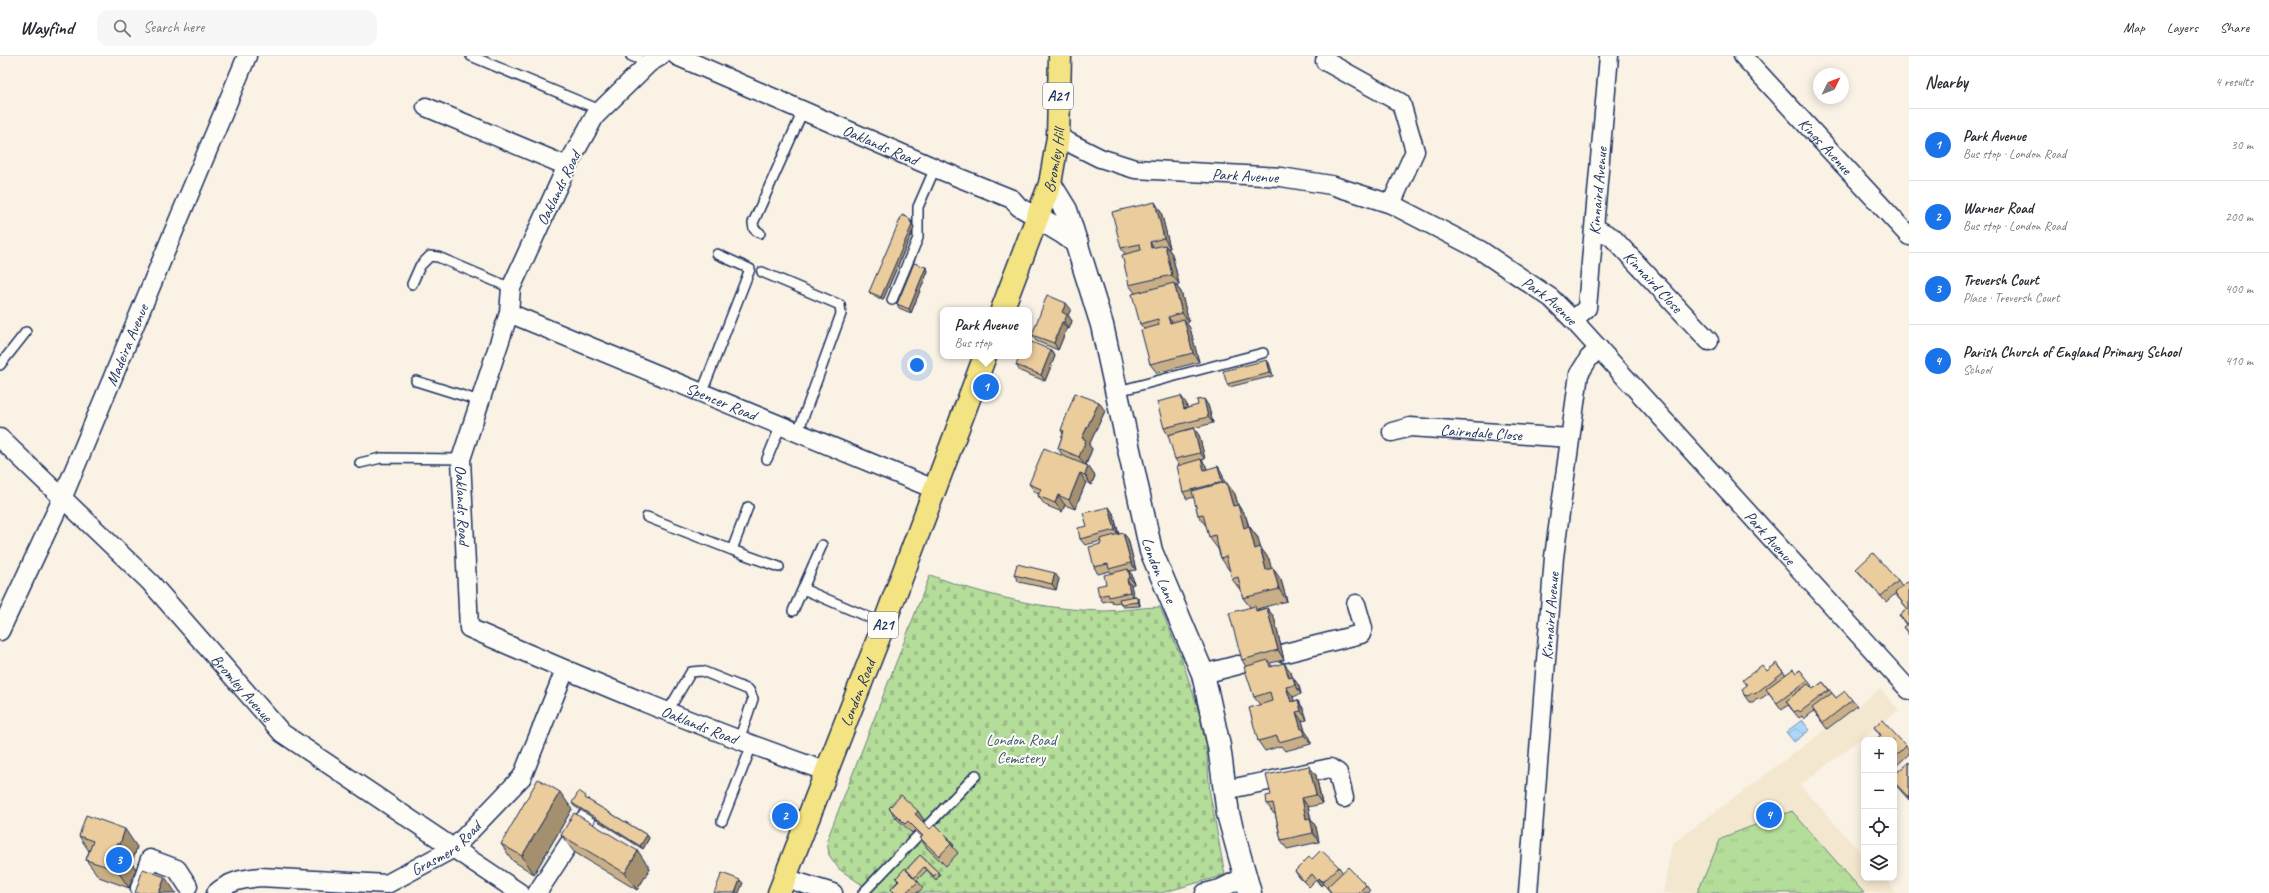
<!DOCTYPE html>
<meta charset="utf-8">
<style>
body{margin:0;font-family:Caveat,sans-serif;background:#f7f7f7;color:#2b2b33}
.controls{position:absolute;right:12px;bottom:12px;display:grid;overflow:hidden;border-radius:8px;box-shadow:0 2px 10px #0003}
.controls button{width:36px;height:36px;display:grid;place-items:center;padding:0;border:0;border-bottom:1px solid #e1e1e2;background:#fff;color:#2b2b33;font:20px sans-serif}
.compass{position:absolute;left:1813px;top:12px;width:36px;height:36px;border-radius:50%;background:#fff;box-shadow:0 2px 10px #0003;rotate:47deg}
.you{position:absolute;left:917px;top:309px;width:14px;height:14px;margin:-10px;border:3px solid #fff;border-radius:50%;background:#1a73e8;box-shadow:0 0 0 6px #1a73e833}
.badge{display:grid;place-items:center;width:26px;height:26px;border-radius:50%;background:#1a73e8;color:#fff;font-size:13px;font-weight:700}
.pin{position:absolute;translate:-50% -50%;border:2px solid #fff;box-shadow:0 1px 4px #0006}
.popup{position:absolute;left:940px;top:251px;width:92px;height:52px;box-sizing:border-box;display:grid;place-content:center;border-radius:8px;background:#fff;filter:drop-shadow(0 1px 3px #0005);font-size:13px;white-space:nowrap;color:#7c7c81}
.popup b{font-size:15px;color:#2b2b33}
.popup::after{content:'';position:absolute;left:50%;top:100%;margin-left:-8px;border:8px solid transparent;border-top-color:#fff}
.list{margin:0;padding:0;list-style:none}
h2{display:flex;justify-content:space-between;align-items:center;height:52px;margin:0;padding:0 16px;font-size:17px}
h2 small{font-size:13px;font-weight:400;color:#7c7c81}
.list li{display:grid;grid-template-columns:26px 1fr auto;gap:12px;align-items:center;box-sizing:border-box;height:72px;padding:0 16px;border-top:1px solid #e1e1e2}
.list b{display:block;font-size:15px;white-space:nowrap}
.list p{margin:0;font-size:13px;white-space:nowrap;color:#7c7c81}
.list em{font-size:13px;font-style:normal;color:#7c7c81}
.icon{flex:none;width:22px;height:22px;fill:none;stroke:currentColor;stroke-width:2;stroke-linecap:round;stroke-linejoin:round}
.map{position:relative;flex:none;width:1909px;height:837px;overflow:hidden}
header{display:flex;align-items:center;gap:24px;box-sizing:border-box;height:56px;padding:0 20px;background:#fff;border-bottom:1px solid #e1e1e2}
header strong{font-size:19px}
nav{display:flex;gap:22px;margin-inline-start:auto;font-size:14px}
.search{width:280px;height:36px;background:#f7f7f7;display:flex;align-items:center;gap:10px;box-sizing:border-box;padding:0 14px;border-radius:12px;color:#7c7c81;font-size:15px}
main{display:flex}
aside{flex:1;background:#fff}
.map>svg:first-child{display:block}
.built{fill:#f4e7cf}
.cemetery{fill:url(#cemetery-stones);stroke:#68867c}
.park{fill:url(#park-tufts);stroke:#68867c}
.water{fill:url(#water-waves);stroke:#7393ba}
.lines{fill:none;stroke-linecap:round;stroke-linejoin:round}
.lane-casing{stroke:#1b2f5e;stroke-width:12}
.street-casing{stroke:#1b2f5e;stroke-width:21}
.secondary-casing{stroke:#1b2f5e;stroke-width:25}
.primary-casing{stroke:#1b2f5e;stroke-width:25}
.lane{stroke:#fdfcf7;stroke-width:9}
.street{stroke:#fdfcf7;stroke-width:18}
.secondary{stroke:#fdfcf7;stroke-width:22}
.primary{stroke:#f4e382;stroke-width:22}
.wall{fill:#c9af87;stroke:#1b2f5e}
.shaded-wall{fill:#a48f6e;stroke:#1b2f5e}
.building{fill:#eacc9d;stroke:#1b2f5e}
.labels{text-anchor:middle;stroke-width:4;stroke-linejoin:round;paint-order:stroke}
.shield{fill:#fdfcf7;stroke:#5f6c8c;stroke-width:1}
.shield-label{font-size:15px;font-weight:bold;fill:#1b2f5e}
.street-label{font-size:16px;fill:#1b2f5e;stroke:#fdfcf7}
.park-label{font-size:16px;fill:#425a6d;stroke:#fdfcf7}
</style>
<header>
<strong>Wayfind</strong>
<div class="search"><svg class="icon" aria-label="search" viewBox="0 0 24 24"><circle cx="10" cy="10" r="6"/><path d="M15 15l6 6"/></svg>Search here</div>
<nav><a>Map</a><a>Layers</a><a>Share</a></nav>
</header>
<main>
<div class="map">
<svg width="1909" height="837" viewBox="0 0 1909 837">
<defs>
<pattern id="cemetery-stones" width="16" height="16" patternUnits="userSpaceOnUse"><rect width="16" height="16" fill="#b5dd9a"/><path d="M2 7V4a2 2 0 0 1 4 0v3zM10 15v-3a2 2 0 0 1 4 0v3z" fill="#9bbe87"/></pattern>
<pattern id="park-tufts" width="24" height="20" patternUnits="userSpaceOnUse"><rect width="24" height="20" fill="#b5dd9a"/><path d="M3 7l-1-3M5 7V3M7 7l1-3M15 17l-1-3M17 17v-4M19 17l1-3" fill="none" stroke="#9bbe87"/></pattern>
<pattern id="water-waves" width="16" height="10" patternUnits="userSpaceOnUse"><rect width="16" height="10" fill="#add6f8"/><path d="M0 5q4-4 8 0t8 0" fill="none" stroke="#94b8d7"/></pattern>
</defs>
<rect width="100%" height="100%" fill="#f9f2e5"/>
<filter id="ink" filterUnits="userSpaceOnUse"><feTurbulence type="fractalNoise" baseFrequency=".025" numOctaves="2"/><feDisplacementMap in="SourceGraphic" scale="8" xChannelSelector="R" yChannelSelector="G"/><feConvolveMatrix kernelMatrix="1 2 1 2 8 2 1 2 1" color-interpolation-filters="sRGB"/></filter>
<g filter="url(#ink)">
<!-- built -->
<path class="built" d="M1880,633L1899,654L1800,729L1864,800V822H1884L1897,837H1663L1672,788Z"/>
<!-- cemetery -->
<path class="cemetery" d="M930,519C987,540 1045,554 1105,555C1123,555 1142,551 1160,551L1181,601L1197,649L1206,687L1210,738L1225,819L1161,837H874L839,813L829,799L827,784Z"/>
<!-- park -->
<path class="park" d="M1792,755L1864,837H1697L1721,782Z"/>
<!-- water -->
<path class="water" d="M1802,664L1810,674L1794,686L1786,676Z"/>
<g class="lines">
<defs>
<path id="lane" d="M471,0L600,54
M631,0L649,7
M760,177L754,173L753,167L803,55
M762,216L840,249L841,258L798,376
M412,228L420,210L430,200L438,201L511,232
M892,244L918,182V151L935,112
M0,309L26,276
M416,325L480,345
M1118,335L1263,297
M702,336L750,213L717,198
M767,403L781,369
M360,407L381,402L461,403
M748,451L732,494L779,511
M647,461L732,494
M803,533L884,568
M793,555L822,489
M668,655L691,616L702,615L749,634L753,643L739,684
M722,765L752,689
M863,837L976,719"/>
<g id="street">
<path id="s1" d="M661,0L649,7L595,60L567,110L511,232L509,257L461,403L469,572C586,623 704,673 825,715"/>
<path id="s2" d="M677,0L935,112L1012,143L1019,151L1037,161"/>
<path id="s3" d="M1743,0L1909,180"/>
<path d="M1325,5L1401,47L1415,95L1391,148"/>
<path d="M426,51L567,110"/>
<path id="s4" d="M1058,81L1100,102L1135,113L1281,121L1331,129L1391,148L1480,194L1551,242L1573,264L1909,634"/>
<path id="s5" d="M1595,172L1612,181L1709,285"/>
<path id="s6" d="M509,257L934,433"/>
<path id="s7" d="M1573,264L1587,252L1609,0"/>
<path id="s8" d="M1392,376L1410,371L1570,382"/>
<path id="s9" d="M0,382L150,526L282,677L520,837"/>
<path id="s10" d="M0,575L62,443L247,0"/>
<path d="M1285,597L1361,578L1363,572L1356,548"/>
<path d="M1203,618L1238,609"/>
<path d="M1225,734L1330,712L1338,717L1344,742"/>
<path d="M785,822L833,837"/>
<path d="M140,832L150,803L177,813L188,830"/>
<path id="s11" d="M216,837C229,825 243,823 260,821L387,828L454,792L522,721L565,614"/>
<path d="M537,837L585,763"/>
<path d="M1205,837L1220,833L1244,821"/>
<path id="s12" d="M1528,837L1554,501L1579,318L1589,302L1599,292"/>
</g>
<g id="secondary">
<path id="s13" d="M1050,128L1066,154L1102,269L1151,495L1203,618L1219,690L1228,758L1250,837"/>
<path d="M1037,161L1062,176L1077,187"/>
</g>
<g id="primary">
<path id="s14" d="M1002,254L1050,128L1058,81L1060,0"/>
<path id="s15" d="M779,837L884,568L985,300"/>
</g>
</defs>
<!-- lane casing -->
<use href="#lane" class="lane-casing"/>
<!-- street casing -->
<use href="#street" class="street-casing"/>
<!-- secondary casing -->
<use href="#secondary" class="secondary-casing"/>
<!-- primary casing -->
<use href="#primary" class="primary-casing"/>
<!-- lane -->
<use href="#lane" class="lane"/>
<!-- street -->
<use href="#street" class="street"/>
<!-- secondary -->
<use href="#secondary" class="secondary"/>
<!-- primary -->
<use href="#primary" class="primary"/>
</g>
<!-- wall -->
<path class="wall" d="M1161,156L1170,192H1168L1172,198L1179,228L1176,229L1181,236L1189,266L1186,267L1190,272L1199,306L1157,317L1150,308L1144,273L1140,268L1135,237L1129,229L1125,198L1121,192Z
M911,165L914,172L883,244L872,239L869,236Z
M926,211L928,215L911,257L899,252L897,248Z
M1071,253L1068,259L1072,265L1069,273L1067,272L1058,294L1036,285L1032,279Z
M1051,294L1055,300L1045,325L1020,315L1016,309Z
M1269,307L1273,320L1229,331L1227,328Z
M1186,347L1187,352L1208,349L1213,367L1168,379L1164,372Z
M1105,355L1089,389L1092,393L1086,409L1088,410L1095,420L1091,429L1086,426L1075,453L1065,449L1062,456L1045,449L1038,440L1039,438L1036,437L1029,428L1063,400L1058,392L1063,378L1061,374Z
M1199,379L1205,403L1202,404L1206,410L1207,413L1222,417L1224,426L1235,438L1238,449L1246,461L1249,470L1258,482L1260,491L1269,503L1271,513L1281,524L1287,545L1257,553L1258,554L1267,552L1274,561L1284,604L1270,607L1272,610L1291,616L1292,621L1299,630L1301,638L1293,641L1294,645L1298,644L1304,654L1307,664L1302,665L1305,675L1310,682L1311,688L1285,695L1281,690L1265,695L1258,685L1260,649L1254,641L1246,611L1242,604L1250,551L1243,542L1241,535L1232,523L1230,514H1229L1221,502L1218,493L1209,481L1207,471L1198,459L1194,441L1187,443L1183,436L1179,409L1175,403Z
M1113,457L1119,478L1123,477L1128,483L1136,514L1129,515L1132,519L1134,528L1131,529L1133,540H1136L1139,543L1140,550L1123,551L1121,548L1120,546L1113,547L1111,544L1103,546L1099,540L1112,517L1110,515L1098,518L1094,511L1101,488V485L1085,489L1080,483L1087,470Z
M1856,513L1898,525L1902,531L1909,528V579L1903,571L1906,569L1899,559L1907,552L1895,538L1886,546L1861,519Z
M1014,519L1059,523L1056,534L1019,526Z
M1777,607L1785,618L1796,617L1800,614L1812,630L1811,631L1813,633L1823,626L1836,642L1852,644L1857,650L1827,673L1814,655L1804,663L1802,660L1799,662L1788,649L1782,654L1769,637L1759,644L1757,642L1753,646H1749L1744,639L1767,615Z
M1874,671L1906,690L1909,694V698L1894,712V684L1880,679Z
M1909,706V744L1894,727V719Z
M1316,719L1322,748L1308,751L1311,763L1316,771L1319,786L1287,793L1281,784L1275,757L1274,758L1267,748L1271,739Z
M589,743L588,744L647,779L649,782L643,793L574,750L572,747Z
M889,752L924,764L923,766L930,773L948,781L954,790L953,791L958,797L946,810L927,792L920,782L922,781L915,774L912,777L895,761Z
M572,753L534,818L513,805L501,788Z
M561,779L650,813L637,834L574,796Z
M79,780L137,791L132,806L130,805L136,813L129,832L99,821L86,804L89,795Z
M920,799L938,816L940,819L936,824L927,814L917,824L923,832L917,837H894L891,833L898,825L896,822L906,814Z
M1312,803L1339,811L1342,816L1366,829L1370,835L1369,837H1331L1327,832L1323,828L1321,830L1316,824L1309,831L1299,821L1295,815Z"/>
<!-- shaded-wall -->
<path class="shaded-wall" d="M1155,146L1161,156L1170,192L1164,182Z
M909,162L911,165L914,172L883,244L881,241Z
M1150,186L1156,195L1151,192Z
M1165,189L1172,198L1179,228L1172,219Z
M926,211L928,215L911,257L909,253Z
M1174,227L1181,236L1189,266L1182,257Z
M1066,247L1071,253L1068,259L1072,265L1069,273L1064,266L1062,256Z
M1168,261L1175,270L1170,267Z
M1184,263L1190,272L1199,306L1193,297Z
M1062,266L1067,272L1058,294L1054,287Z
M1051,294L1055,300L1045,325L1041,319Z
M1267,304L1269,307L1273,320L1270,317Z
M1181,340L1186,347L1189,359L1184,353Z
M1204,343L1208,349L1213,367L1208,361Z
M1099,346L1105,355L1089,389L1092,393L1085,410L1079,401L1082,382Z
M1194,372L1199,379L1205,403L1200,397Z
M1201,403L1206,410L1209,420L1204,414Z
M1088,410L1095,420L1091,429L1085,419Z
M1218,410L1222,417L1226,432L1222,426Z
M1080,417L1086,426L1075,453L1069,444Z
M1226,426L1235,438L1238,449L1246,461L1252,484L1244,472L1233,450Z
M1058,439L1065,449L1062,456L1055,447Z
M1109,451L1113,457L1119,481L1115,474Z
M1249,470L1258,482L1264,505L1255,493Z
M1123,477L1128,483L1136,514L1131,507Z
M1260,491L1269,503L1275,526L1266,514Z
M1273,512L1281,524L1287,545L1279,533Z
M1128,513L1132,519L1134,528L1130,522Z
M1055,517L1059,523L1056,534L1052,528Z
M1127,523L1131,529L1134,542L1130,536Z
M1136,540L1139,543L1140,550L1138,546Z
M1267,552L1274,561L1284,604L1278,594Z
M1284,607L1291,616L1295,629L1289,622Z
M1293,621L1299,630L1301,638L1295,629Z
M1286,631L1293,641L1297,655L1291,646Z
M1298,644L1304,654L1307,664L1301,655Z
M1296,656L1302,665L1305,675L1310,682L1311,688L1301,673Z
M1309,710L1316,719L1322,748L1316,739Z
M560,736L572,753L534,818L522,800Z
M1302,742L1308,751L1311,763L1316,771L1319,786L1313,777L1306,763Z
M918,755L924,764L921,767L915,758Z
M125,773L137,791L132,806L120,788Z
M647,779L649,782L643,793L640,790Z
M948,781L954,790L953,791L946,782Z
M117,788L136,813L129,832L117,814L116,793Z
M638,795L650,813L637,834L625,817Z
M165,821L176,837H159Z
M1319,822L1323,828L1321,830L1317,824Z
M740,824L743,827L739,837H735Z"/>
<!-- building -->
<path class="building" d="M1155,146L1164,182L1150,186L1151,192L1165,189L1172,219L1129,229L1122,199L1141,194L1140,188L1121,192L1112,156Z
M902,159L909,162L912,169L881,241L869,236Z
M914,207L926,211L909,253L897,248Z
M1174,227L1182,257L1168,261L1170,267L1184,263L1193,297L1150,308L1141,274L1159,269L1158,263L1140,268L1132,238Z
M1047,239L1066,247L1062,256L1067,259L1064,266H1062L1054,287L1032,279Z
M1029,285L1051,294L1041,319L1016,309L1020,300H1029Z
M1267,304L1270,317L1227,328L1223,315Z
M1075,337L1099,346L1082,382L1086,384L1079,401L1058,392L1064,375L1061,374Z
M1181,340L1184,353L1198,349L1197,344L1204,343L1208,361L1164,372L1157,346Z
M1194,372L1200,397L1175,403L1168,379Z
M1044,392L1088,410L1085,419L1080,417L1069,444L1058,439L1055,447L1038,440L1041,433L1029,428Z
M1201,403L1204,414L1218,410L1222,426L1183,436L1177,410Z
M1226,426L1233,450L1238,449L1244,472L1249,470L1255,493L1260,491L1266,514L1273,512L1279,533L1243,542L1238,521L1232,523L1226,500L1221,502L1215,479L1209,481L1203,458L1198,459L1192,435Z
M1109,451L1115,474L1080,483L1078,472L1087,470L1083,457Z
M1123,477L1131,507L1109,513L1108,508L1094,511L1089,491L1101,488L1100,483Z
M1873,497L1898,525L1881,540L1856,513Z
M1017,508L1055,517L1052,528L1014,519Z
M1128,513L1130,522L1127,523L1130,536L1109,541L1108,538L1099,540L1097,530L1106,528L1104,519Z
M1907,526L1909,528V578L1903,571L1907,568L1899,559L1907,552L1895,537Z
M1136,540L1138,546L1121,548L1119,543Z
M1255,550L1256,555L1267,552L1278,594L1242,604L1229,557Z
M1268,604L1270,611L1284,607L1289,622L1293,621L1295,629L1286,631L1291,646L1298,644L1301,655L1296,656L1301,673H1303L1305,679L1279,686L1277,680L1258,685L1249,652L1272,645L1270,636L1254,641L1244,611Z
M1777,607L1783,616L1755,638L1753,636L1748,640L1744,639L1742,633L1747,629L1743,624L1762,609L1767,615Z
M1793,613L1796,617L1800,614L1808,624L1777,647L1766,633Z
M1823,626L1829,634L1800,656L1798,654L1794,656L1786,645L1808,628L1813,633Z
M1845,635L1852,644L1823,667L1812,652L1832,637L1836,642Z
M1882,664L1906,690L1894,702V684H1875L1881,679L1874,671Z
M1909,706V742L1894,726V719Z
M1309,710L1316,739L1302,742L1306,763L1310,762L1313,777L1281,784L1273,747L1267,748L1266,740L1271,739L1266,719Z
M538,723L560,736L522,800L501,788Z
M579,735L586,740L585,742L647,779L640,790L572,747Z
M901,739L918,755L915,758L930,773L935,768L948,781L946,782L951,788L939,800L920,782L923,780L908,765L905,768L889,752Z
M574,757L638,795L625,817L561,779Z
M86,759L125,773L120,788H117L116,793L124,795L117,814L86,804L93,785L79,780Z
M1321,794L1339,811L1323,826L1319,822L1317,824L1312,818L1304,825L1295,815L1309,801L1312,803Z
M920,799L938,816L934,820L924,811L914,822L906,814Z
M1348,811L1366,829L1358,837H1332L1327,831Z
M905,812L918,826L905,837H895L891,833L899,825L896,822Z
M143,813L165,821L159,837H135Z
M722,817L740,824L735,837H714Z"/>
</g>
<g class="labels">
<!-- shield labels -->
<g class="shield">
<rect x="1043" y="27" width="30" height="26" rx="3"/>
<rect x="868" y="556" width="30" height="26" rx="3"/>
</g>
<g class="shield-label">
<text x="1058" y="45">A21</text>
<text x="883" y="574">A21</text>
</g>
<!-- street labels -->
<g class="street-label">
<text dy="6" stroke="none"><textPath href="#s2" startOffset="222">Oaklands Road</textPath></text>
<text dy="6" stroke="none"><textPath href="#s3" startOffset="122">Kings Avenue</textPath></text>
<text dy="6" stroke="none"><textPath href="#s14" startOffset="159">Bromley Hill</textPath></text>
<text dy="6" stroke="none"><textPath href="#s4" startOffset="194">Park Avenue</textPath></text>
<text transform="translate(558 132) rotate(-64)" y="6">Oaklands Road</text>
<text dy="6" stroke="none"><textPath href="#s7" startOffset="136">Kinnaird Avenue</textPath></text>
<text dy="6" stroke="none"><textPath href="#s5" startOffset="80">Kinnaird Close</textPath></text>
<text dy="6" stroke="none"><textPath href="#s4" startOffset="530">Park Avenue</textPath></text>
<text dy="6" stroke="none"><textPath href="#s10" startOffset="313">Madeira Avenue</textPath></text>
<text dy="6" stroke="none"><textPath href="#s6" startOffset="230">Spencer Road</textPath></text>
<text dy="6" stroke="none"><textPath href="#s8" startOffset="90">Cairndale Close</textPath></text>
<text dy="6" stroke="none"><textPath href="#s1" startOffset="506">Oaklands Road</textPath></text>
<text dy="6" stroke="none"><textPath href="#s4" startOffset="854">Park Avenue</textPath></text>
<text dy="6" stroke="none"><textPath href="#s13" startOffset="403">London Lane</textPath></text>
<text dy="6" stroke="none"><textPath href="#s12" startOffset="278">Kinnaird Avenue</textPath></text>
<text dy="6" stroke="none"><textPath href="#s9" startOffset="348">Bromley Avenue</textPath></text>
<text dy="6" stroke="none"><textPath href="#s15" startOffset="215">London Road</textPath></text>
<text dy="6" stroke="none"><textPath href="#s1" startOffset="879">Oaklands Road</textPath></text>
<text dy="6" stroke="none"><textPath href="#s11" startOffset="244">Grasmere Road</textPath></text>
</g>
<!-- park labels -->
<g class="park-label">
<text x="1021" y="689">London Road<tspan x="1021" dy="18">Cemetery</tspan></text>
</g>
</g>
</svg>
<div class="controls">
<button>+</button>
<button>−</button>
<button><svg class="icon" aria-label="locate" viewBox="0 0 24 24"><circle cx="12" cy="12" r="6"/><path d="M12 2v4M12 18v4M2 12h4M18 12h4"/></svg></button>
<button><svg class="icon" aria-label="layers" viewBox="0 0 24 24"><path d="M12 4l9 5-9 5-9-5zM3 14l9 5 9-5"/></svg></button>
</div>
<svg class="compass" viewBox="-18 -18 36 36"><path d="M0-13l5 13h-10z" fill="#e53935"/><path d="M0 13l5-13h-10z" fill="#7c7c81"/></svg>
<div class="you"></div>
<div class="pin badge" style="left:986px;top:331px">1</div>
<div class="popup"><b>Park Avenue</b>Bus stop</div>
<div class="pin badge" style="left:785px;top:760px">2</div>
<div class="pin badge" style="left:119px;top:804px">3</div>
<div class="pin badge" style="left:1769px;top:759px">4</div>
</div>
<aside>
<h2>Nearby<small>4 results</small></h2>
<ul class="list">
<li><span class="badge">1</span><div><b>Park Avenue</b><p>Bus stop · London Road</p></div><em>30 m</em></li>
<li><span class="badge">2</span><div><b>Warner Road</b><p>Bus stop · London Road</p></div><em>200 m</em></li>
<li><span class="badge">3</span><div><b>Treversh Court</b><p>Place · Treversh Court</p></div><em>400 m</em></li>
<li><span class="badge">4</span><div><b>Parish Church of England Primary School</b><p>School</p></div><em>410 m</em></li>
</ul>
</aside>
</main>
